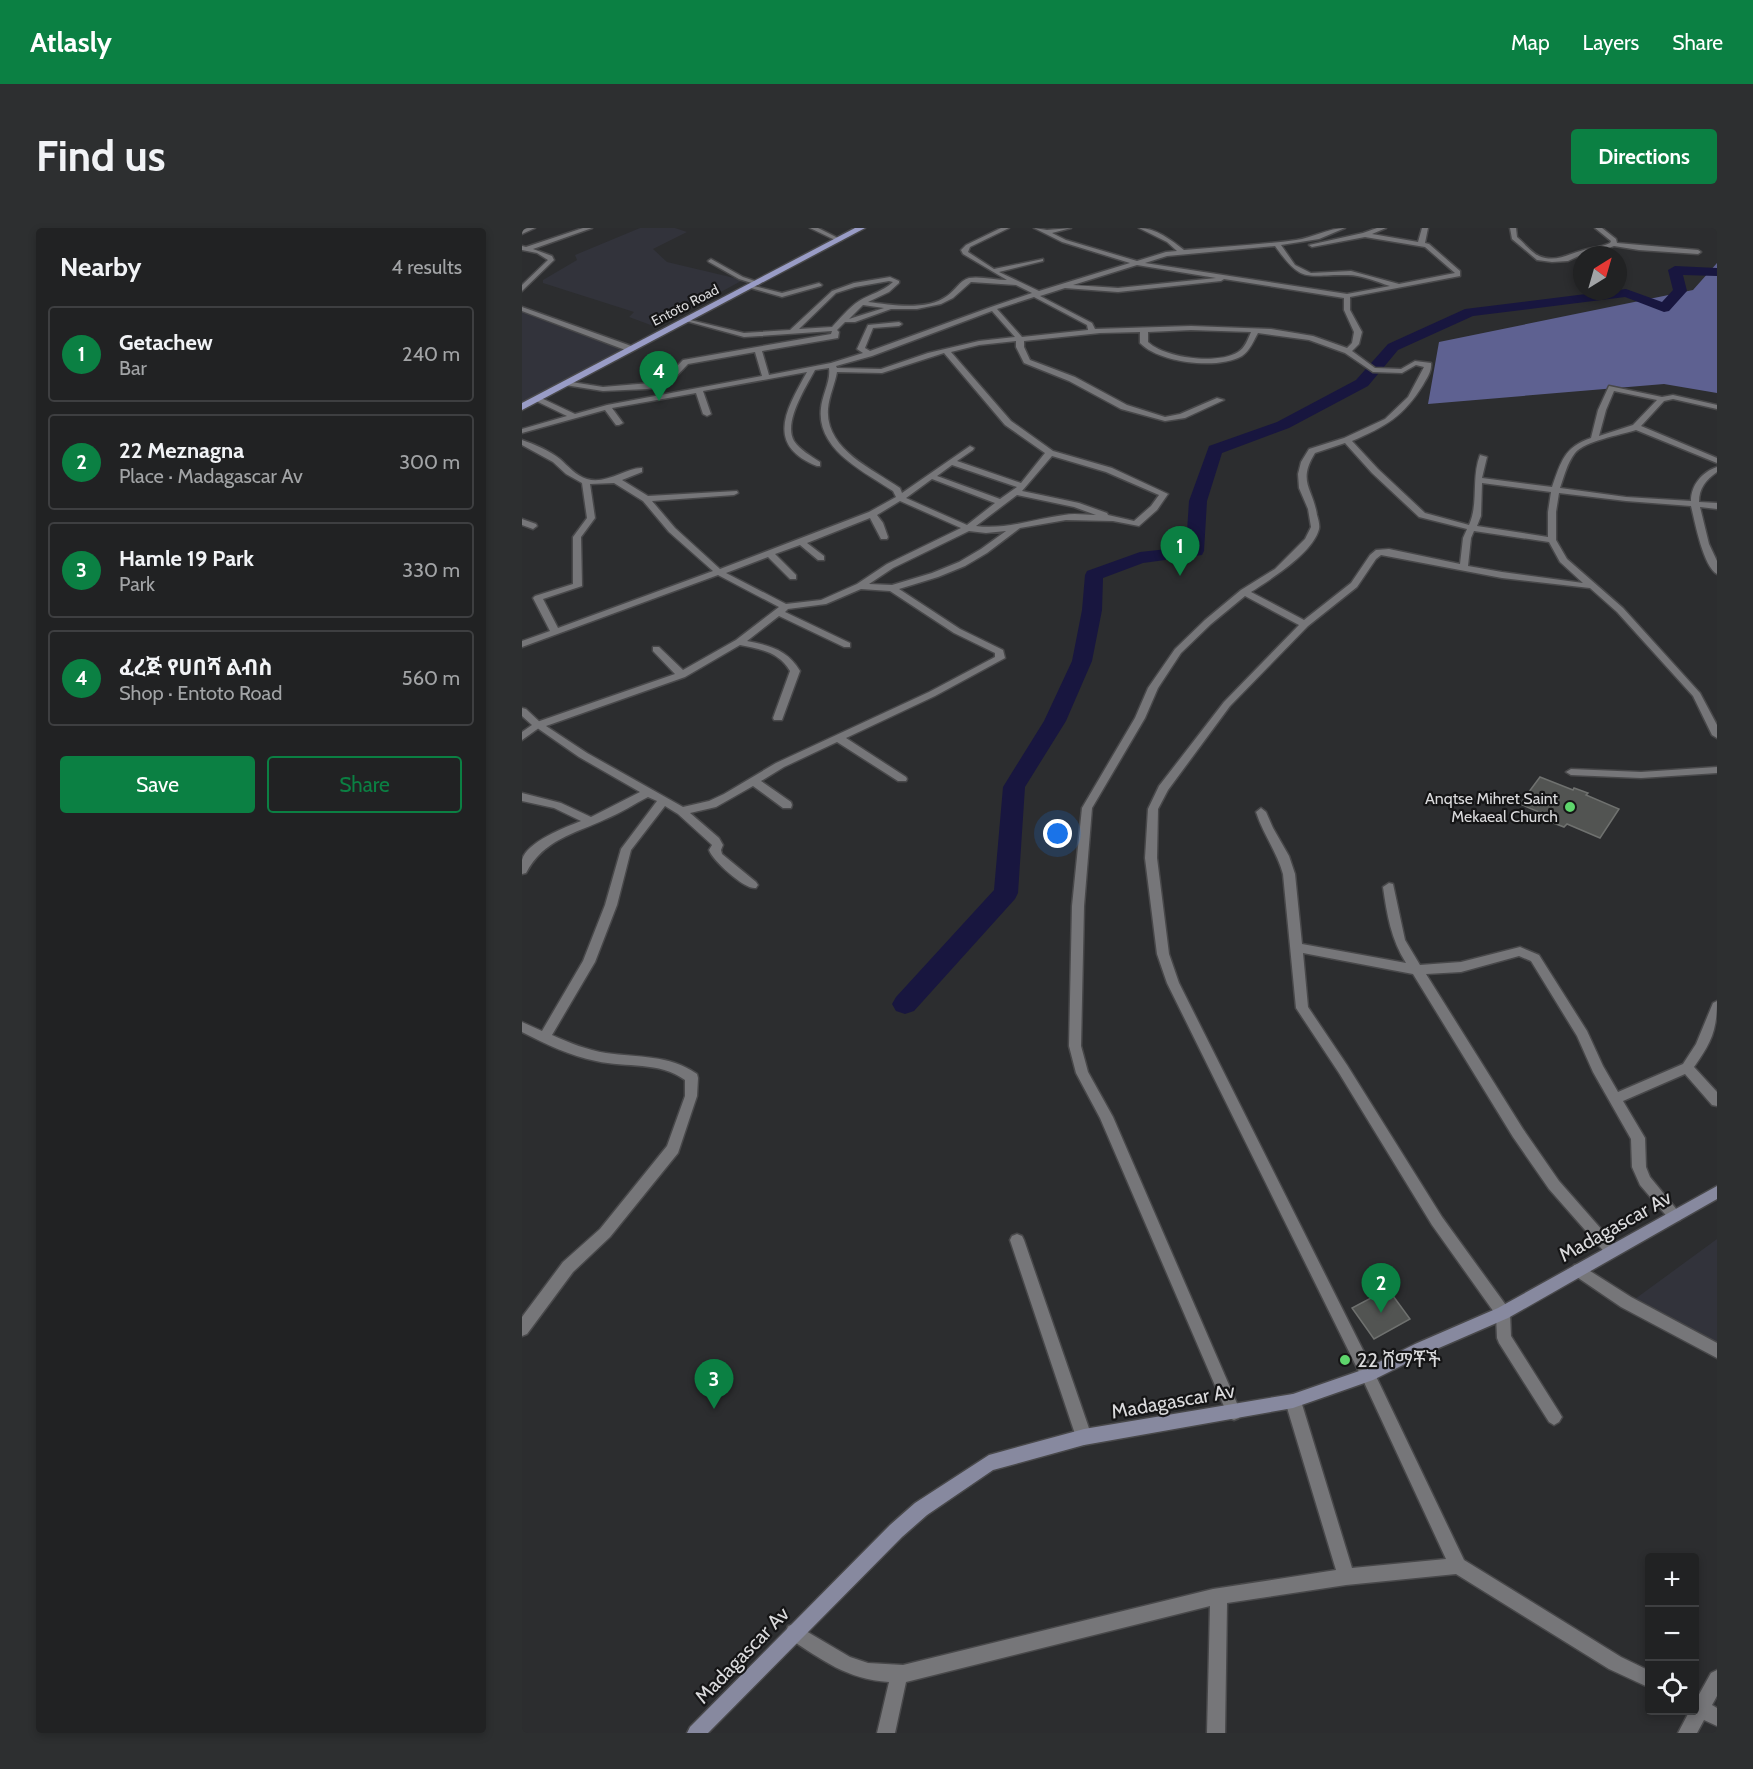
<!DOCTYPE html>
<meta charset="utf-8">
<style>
body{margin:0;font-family:Cabin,"Noto Sans Ethiopic",sans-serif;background:#2d2f30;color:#f1f3f6}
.controls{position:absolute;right:18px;bottom:18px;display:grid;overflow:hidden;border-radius:6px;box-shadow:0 3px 9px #0003}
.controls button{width:54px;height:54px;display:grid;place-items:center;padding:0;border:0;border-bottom:2px solid #3e3f41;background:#212223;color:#f1f3f6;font:30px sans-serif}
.compass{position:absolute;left:1051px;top:18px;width:54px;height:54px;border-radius:50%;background:#212223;box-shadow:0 3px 9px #0003;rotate:37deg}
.you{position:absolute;left:536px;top:606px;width:21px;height:21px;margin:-15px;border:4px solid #fff;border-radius:50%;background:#1a73e8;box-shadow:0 0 0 9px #1a73e833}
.badge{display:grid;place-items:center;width:39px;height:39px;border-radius:50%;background:#0b8043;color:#fff;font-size:20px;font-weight:700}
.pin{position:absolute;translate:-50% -50px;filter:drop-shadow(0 2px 3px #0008)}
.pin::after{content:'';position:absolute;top:32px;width:21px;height:18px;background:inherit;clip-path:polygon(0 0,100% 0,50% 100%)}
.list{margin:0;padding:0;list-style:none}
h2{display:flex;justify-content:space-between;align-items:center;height:78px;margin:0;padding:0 24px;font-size:26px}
h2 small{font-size:20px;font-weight:400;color:#a2a4a6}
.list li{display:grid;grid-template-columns:39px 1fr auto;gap:18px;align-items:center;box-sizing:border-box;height:96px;margin:0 12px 12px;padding:0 12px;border:2px solid #3e3f41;border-radius:6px}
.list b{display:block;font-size:22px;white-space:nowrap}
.list p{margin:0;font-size:20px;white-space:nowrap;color:#a2a4a6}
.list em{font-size:20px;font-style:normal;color:#a2a4a6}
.actions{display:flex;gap:12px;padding:18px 24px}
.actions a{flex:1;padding:14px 0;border:2px solid #0b8043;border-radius:6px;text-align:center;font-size:21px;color:#0b8043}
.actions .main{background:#0b8043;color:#fff}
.icon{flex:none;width:33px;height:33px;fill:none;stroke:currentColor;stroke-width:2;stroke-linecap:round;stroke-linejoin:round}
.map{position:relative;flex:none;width:1195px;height:1505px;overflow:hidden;border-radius:6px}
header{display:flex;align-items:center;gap:36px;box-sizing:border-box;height:84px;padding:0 30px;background:#0b8043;color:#fff}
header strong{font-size:28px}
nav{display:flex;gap:33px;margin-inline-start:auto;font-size:21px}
.intro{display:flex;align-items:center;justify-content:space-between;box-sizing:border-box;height:144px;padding:0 36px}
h1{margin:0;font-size:42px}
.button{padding:15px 27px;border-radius:6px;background:#0b8043;color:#fff;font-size:21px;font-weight:700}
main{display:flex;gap:36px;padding:0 36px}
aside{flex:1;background:#212223;border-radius:6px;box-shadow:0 3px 9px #0003}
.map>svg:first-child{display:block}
.built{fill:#32333b}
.forest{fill:#5e6191}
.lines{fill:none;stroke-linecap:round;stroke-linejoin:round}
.river{fill:#18163f;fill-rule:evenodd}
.building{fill:#525452;stroke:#6f716f;stroke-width:1.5}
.minor-casing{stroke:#48484a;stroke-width:3}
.tertiary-casing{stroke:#48484a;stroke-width:3}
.secondary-casing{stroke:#48484a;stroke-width:3}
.primary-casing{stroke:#48484a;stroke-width:3}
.minor{fill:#767679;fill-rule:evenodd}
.tertiary{fill:#767679;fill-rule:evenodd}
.secondary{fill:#87899f;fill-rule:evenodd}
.primary{fill:#999cc6;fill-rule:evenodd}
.poi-dot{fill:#5ed56c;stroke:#151516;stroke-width:2}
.labels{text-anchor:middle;stroke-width:4.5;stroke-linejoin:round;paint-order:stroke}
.far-street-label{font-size:14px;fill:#dadadc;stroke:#151516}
.poi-label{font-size:16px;fill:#dadadc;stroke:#151516;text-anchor:end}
.near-street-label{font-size:20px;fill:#dadadc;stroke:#151516}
.near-poi-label{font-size:20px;fill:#dadadc;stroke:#151516;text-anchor:start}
</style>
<header>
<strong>Atlasly</strong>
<nav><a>Map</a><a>Layers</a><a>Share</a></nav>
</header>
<div class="intro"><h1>Find us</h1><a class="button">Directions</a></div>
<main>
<aside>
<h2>Nearby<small>4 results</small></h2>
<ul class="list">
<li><span class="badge">1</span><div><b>Getachew</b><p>Bar</p></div><em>240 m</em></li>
<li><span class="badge">2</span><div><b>22 Meznagna</b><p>Place · Madagascar Av</p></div><em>300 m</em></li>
<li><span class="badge">3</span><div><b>Hamle 19 Park</b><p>Park</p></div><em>330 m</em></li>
<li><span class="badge">4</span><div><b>ፈረጅ የሀበሻ ልብስ</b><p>Shop · Entoto Road</p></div><em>560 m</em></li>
</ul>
<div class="actions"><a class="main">Save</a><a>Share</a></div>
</aside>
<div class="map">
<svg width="1195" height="1505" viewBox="0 0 1195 1505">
<rect width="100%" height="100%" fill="#2c2d2f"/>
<!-- built -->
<path class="built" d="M118,0H153L165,4L131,21L145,34L221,52L134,99L107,89L112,84L21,55V52L55,32L53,27Z
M0,82L103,123L0,176Z
M1195,1011V1114L1113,1071Z"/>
<!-- forest -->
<path class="forest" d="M1195,35V165L1142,156L906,176L917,114L1171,62Z"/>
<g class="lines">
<!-- river -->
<path class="river" d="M1153,38L1195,40V48L1161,47L1165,63L1147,83L1142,84L1103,69L951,88L876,122L846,158L767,200L700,225L685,273L682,323L680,327L621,335L581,350L580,382L570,433L544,493L503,559L496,665L493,671L392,783L383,786L374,783L370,776L374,769L472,662L481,559L522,493L550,433L560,382L563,347L565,343L618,324L664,319L667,273L687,218L755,194L834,152L866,116L943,81L1104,61L1140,74L1151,62L1146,42Z"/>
</g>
<!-- building -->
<path class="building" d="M1018,549L1051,562L1052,560L1066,565L1064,567L1097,581L1078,610L1045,596L1042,599L1029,594L1031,590L998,576Z
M866,1061L888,1091L852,1111L830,1080Z"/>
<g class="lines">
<defs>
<path id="minor" d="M4,0H13L0,6V2Z
M61,0H70L11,21L30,28L32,32L0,63V57L26,32L15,25L0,22V18L4,19Z
M288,0H296L320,12L315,13Z
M479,0H487L448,19L446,24L472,41L521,31V33L477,44L517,63L608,35L540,14L512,0L525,2L549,0L530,5L544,12L615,33L644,24L655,23L645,14L617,0C634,0 649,12 662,22C699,19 737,17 774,12C790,10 807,0 823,0L797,11L759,17L773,37L789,45L829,43L877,56L933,45L903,19L843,9L790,19L787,17L841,5L855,0H864L850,6L896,14L900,0H906L903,15L907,16L938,43V48L828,69V82L840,104L837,116L830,123L853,140L879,141L893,133L909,135C910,143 905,150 901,157C882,188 863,199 830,213L856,241L903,285L947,297C957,275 949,250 958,227L965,229L960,250L1030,259C1039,234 1042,219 1069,210L1076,182L1087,158L1140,169L1151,167L1195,177V181L1151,171L1142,173L1119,198L1195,230V235L1114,202C1098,207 1063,213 1053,225C1045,235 1042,249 1038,260L1104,269L1169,273C1169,257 1180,244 1195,239V244C1184,252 1177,260 1177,274L1195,275V281L1178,279L1187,316L1195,333V346C1181,338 1173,294 1169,278L1104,273L1037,265L1034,284V312L1045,331L1101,380L1178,465L1195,497V510L1190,507L1171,468L1095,384L1068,360L980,350L859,327L854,331L835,359L786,398L708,478L646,562L636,581L635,630L647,726L657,755L851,1142L942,1332L1099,1429L1128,1443V1460L1087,1441L934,1346L824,1357L705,1375L703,1505H685L688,1378L384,1454L373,1505H355L367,1454C324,1451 301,1432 266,1410L264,1404L266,1398L272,1396L328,1429L346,1435L381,1437L691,1361L814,1342L763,1173L766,1168L771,1166L776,1168L779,1173L830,1340L924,1331L841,1152L645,755L635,726L623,630L626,581L637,558L702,474L777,397L723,368L689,396L659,425L636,460L623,490L570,580L562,678L559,818L566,844L591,889L717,1180L720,1185L717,1190L712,1192L707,1190L578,890L554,845L547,818L550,678L560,580L613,490L626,460L653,421L683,392L719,362L753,341L783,311L789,299L786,281L777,260L776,246L779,234L787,221L822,210L863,191L886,169L902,139L894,137L880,145L851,144L823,125L787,112L736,105C732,112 728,123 720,128C696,142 637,135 618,115V104L578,105L502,113V119L508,132L553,149L605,177L643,189L658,186L695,170L702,172L663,190L643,193L599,181L547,153L502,135L494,119V113L457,117L429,124L489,193L531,223L590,240L646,266L635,282L617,298L591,293L544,292L498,300L465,325L443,338L416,349L377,361L438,401L481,422L483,430L413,468L324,510L384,549L385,551L384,553H376L315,514L262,539L239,553L269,574L270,577L269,580H261L231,558L194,579L168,585L197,610L201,617L199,622L200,626L234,654L236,657L234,660C223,662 191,633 187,622L190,617L189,616L156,586L143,578L109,622L95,677L73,734L30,807C48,815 65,822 84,825C117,830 146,826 175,846L176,850L175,868L156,925L88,1009L51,1044L5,1106L0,1108V1089L41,1034L78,1001L145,918L163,868V852C137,833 105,840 74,833C48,828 24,816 0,804V794L20,803L61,733L83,677L99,621L135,573L126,569C112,576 99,585 84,591C52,606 22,611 4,645L0,646C0,642 0,636 0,632C4,614 44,599 59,593L32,580L0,573V565L39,575L69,589L118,564L57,529L11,497L12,495L153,446L131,423V419H137L161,442L214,412L257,379L196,347L0,419V413L28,403L11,370L13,368L51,356V309L65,290L60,255L44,246L31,234L0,217V212C12,216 28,223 38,231C46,238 54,248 65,251C84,257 105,239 120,240V244L100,252L126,268L215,263L216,265L212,267L130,273L153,300L198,341L347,284L374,269L371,263C343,244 294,222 299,180C300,167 309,153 307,140L293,142C284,159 261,194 272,213C278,222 289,228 298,234V238H295C242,217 265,180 285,144L181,163L189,186L185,188L181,186L174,165L90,180L101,195L97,197H94L83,182L0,205V201L45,188L14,173V169H17L53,186L85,177L240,148L233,124L166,136L145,158L125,161L81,163L43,157V153L81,159L140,154L161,132L309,106L310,103L222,109L164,93V91L222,105L268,102L310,63L332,55L368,49L377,53V55L367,64L346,74C370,77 405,83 425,68C433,63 438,52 447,50C458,48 473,52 485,52L441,26L439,22L444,17ZM753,18C781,57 783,46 826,47C840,47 855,54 868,58L825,66L623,35L645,28ZM615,37L694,50L596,60L551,57ZM702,51L822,70V82L832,104L830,115L825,120L791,108L749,101L669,98L573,101L570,95L518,68L543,60L596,64L699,53ZM367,53L371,54C360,64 348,66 337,73C326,80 318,91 310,99L277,101L314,65L333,59ZM449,54L494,57L510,65L469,79L348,123L343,120L351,100L377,98L380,96L377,94L346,97L335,121L341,125L309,135L247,147L240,123L316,110L317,104L315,102L323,94H333L369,81H395L419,76L431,70ZM512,69L565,97L566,102L500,109L475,81ZM341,77L362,80L327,91ZM470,83L493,109L457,113L406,125L359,141L315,140L314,138L350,128ZM669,102L729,104C726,111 723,120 716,124C695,137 643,130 626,114V104ZM422,125L483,197L523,225L499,255L435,233L451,222L452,220L448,218L380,265L378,260C350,241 303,221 306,181C307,168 313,156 315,144L360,145ZM1092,163L1135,172L1111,197L1077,208L1084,182ZM823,215L850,245L897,289L945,301L941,310L938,336L867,321L854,322L848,327L829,355L782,392L729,364C749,351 791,325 797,301C798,296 796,291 795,287C791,260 775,254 793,225ZM530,228L584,244L637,267L629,278L612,293L586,287L585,285L557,275L500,263ZM430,237L495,259L478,271L415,248ZM410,251L473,275L445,297L384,270ZM92,255L121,273L147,304L191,343L36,400L21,371L60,358L59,309L73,290L68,256ZM960,255L1029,264L1026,284V309L955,298L959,288ZM495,267L552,279L574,287C564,287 552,285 542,287C512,291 483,302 454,298ZM378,273L439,300L365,336L335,356L299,372L264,376L204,345L246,329L268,351H274V347L253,326L278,317L296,332H302V328L285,315L348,290L359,311H365L366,309L361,295L355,287ZM447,303L464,305L484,303L459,321L437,334L410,345L370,357L347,356L371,340ZM952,303L1027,314L1038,334L1061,355L980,344L946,338L949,310ZM339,361L368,363L432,405L473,425V429L407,464L254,535L202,566L187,573L161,579L65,525L24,498L163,449L218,417C238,421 257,424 268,443L251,490L252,492H260L278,443C266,422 247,417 225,413L257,388L322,419H328V415L263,384L266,381L304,376Z
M988,0H994L995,9C1002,15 1010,25 1017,28C1031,34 1043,28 1055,24C1066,20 1077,20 1088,15L1089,13L1073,0H1080L1094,11L1095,15L1176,22L1179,24L1176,26L1117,22L1092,18L1079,23L1059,27L1046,33L1030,34L1015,32L990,11Z
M189,31L221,49L239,55L236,57L217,51L187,34L186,33Z
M297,55L300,57L299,58L260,69L225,59L228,57L260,65Z
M0,291L14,296L15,298L11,301L0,297Z
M1195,539V545L1119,550L1049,547L1044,544L1049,541L1119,544Z
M739,580L744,584L751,600L767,628L773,646L780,716L884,735C869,711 865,687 861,659L867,655L871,656L883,712L898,737L939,734L998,719L1017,727L1065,803L1081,838L1096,864L1161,836L1174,816L1191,775L1195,773C1195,803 1189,815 1172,839L1195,864V878L1190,877L1163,846L1101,873L1123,910L1124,939L1128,949L1160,988L1158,992L1153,994L1148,992L1118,957L1110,939L1109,911L1071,844L1055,808L1009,733L997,728L939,744L904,746L1001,901L1037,953L1095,1019L1097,1023L1095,1027L1090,1029L1085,1027L1027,961L991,909L891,746L781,725L786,779L825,837L920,989L986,1080L988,1085L989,1108L1037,1184L1040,1189L1037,1194L1032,1197L1027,1194L977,1115L975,1110L974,1087L910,997L817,845L774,780L761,646C755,624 741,606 734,584Z
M495,1006L500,1008L502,1012L570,1209L567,1214L562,1217L557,1214L554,1209L488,1012L490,1008Z
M1057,1036L1109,1069L1195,1115V1130L1099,1079L1052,1047L1050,1042L1052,1037Z
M1195,1442V1468L1190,1477L1195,1480V1498L1182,1492L1175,1505H1156L1167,1484L1166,1482H1172V1468L1175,1470L1189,1445Z"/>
<path id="tertiary" d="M0,79L112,119L113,121L106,123L0,83Z
M0,480L4,481L21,497L0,512V504L10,497L0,488Z"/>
<path id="secondary" d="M1195,958V971L986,1090L903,1126L851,1152L771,1180L562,1217L471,1242L405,1287L380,1309L186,1505H165L168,1499L368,1297L393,1275L467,1227L562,1201L771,1166L843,1141L893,1116L976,1080Z"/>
<path id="primary" d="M333,0H343L0,182V175Z"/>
</defs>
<!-- minor casing -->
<use href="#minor" class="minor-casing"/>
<!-- tertiary casing -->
<use href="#tertiary" class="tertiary-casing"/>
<!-- secondary casing -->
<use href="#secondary" class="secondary-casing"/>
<!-- primary casing -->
<use href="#primary" class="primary-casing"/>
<!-- minor -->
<use href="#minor" class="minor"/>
<!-- tertiary -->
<use href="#tertiary" class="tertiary"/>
<!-- secondary -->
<use href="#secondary" class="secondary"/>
<!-- primary -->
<use href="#primary" class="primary"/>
</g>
<!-- markers -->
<g class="poi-dot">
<circle cx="1048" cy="579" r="6"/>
<circle cx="823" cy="1132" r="6"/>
</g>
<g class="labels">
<!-- far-street labels -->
<g class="far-street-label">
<text transform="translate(163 77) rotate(-27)" y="5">Entoto Road</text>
</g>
<!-- poi labels -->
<g class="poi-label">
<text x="1036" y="576">Anqtse Mihret Saint<tspan x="1036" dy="18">Mekaeal Church</tspan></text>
</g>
<!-- near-street labels -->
<g class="near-street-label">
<text transform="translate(1093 998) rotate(-29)" y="7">Madagascar Av</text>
<text transform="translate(651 1173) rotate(-10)" y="7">Madagascar Av</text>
<text transform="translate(220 1427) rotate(-46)" y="7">Madagascar Av</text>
</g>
<!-- near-poi labels -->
<g class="near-poi-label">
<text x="835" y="1139">22 ሸማቾች</text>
</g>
</g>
</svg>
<div class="controls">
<button>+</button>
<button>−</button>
<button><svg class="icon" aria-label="locate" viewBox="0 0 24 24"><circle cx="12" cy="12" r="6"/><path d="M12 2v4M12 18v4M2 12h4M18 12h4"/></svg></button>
</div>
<svg class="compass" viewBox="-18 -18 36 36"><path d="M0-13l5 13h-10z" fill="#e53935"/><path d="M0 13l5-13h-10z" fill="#a2a4a6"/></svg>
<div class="you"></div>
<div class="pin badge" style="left:658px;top:348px">1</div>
<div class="pin badge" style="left:859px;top:1085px">2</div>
<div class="pin badge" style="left:192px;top:1181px">3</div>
<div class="pin badge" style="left:137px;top:173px">4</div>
</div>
</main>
